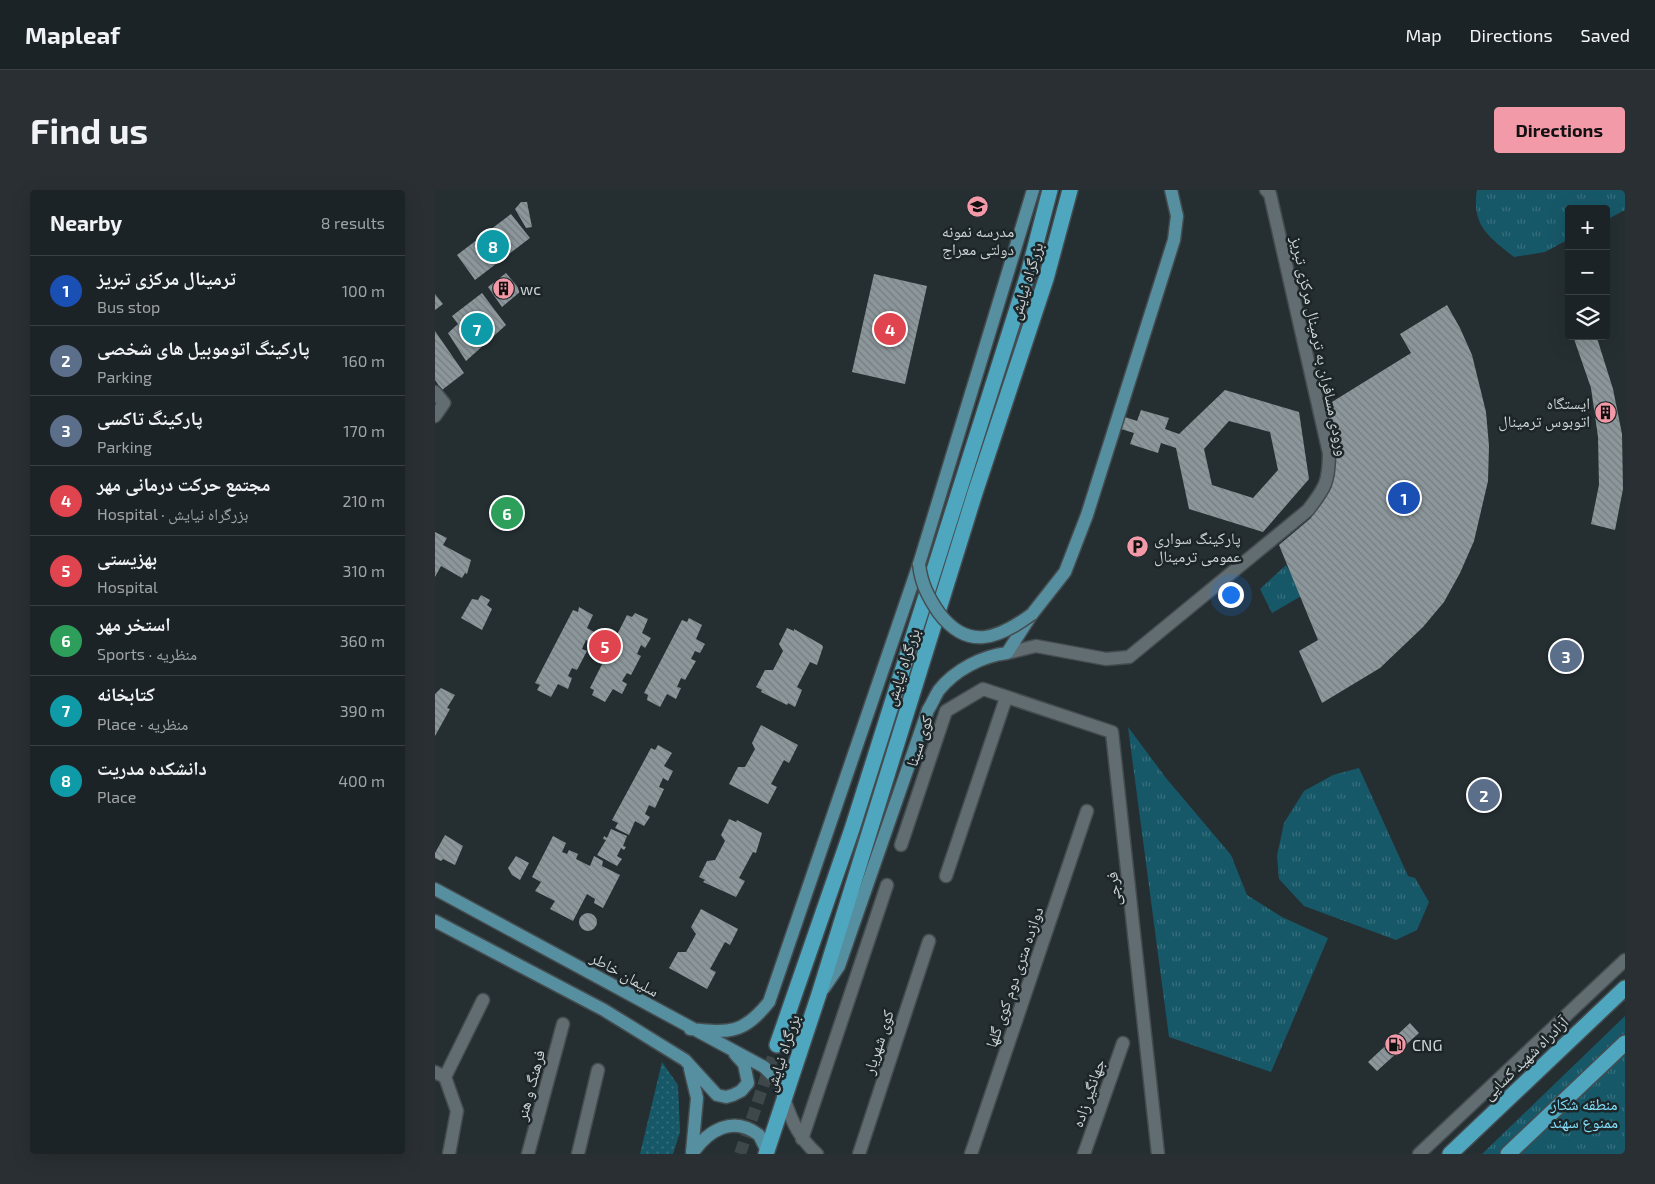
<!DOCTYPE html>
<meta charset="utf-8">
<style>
body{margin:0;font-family:"Exo 2","Noto Naskh Arabic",sans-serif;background:#292f32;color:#f1f3f6}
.controls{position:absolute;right:15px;top:15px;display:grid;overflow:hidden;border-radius:5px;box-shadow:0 5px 20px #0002}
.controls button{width:45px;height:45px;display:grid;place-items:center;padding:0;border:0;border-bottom:1px solid #3a4043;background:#1c2326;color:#f1f3f6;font:25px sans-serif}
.you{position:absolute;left:795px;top:404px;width:18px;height:18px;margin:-12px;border:4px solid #fff;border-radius:50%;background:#1a73e8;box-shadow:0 0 0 8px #1a73e833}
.badge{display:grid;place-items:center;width:32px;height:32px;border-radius:50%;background:#f39aa9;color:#fff;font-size:16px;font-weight:700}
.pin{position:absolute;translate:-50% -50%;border:2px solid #fff;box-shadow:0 1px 5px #0006}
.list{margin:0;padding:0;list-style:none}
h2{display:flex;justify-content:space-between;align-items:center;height:65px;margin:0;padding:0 20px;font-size:21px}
h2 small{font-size:16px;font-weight:400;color:#a0a4a7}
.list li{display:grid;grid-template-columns:32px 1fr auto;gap:15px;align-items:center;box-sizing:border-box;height:70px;padding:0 20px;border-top:1px solid #3a4043}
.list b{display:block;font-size:19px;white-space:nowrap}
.list p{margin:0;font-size:16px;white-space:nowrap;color:#a0a4a7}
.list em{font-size:16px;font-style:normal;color:#a0a4a7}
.icon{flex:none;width:28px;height:28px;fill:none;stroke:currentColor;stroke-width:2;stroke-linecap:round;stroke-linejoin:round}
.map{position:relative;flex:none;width:1190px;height:964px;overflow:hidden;border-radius:5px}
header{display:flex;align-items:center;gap:30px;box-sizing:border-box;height:70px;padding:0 25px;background:#1c2326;border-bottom:1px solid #3a4043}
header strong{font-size:24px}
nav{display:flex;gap:28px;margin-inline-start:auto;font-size:18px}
.intro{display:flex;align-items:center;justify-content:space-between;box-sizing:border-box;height:120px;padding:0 30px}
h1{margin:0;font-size:35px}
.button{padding:12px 22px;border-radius:5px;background:#f39aa9;color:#111;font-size:18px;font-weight:700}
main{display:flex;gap:30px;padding:0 30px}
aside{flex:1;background:#1c2326;border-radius:5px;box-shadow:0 5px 20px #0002}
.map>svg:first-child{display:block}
.grass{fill:url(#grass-dots)}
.park{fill:url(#park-tufts)}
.building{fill:url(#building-back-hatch);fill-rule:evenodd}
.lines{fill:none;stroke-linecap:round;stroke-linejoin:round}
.primary-tunnel{stroke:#3e484b;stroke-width:12;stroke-dasharray:12 6;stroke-linecap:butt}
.street-casing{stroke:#444c4f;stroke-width:15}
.secondary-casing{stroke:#444c4f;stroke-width:15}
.primary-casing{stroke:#444c4f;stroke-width:15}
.highway-casing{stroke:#444c4f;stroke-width:18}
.street{stroke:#626d71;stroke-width:12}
.secondary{stroke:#626d71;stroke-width:12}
.primary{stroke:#568fa0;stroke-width:12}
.highway{stroke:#4ea6bf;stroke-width:15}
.primary-bridge-casing{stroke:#444c4f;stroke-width:15;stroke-linecap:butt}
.primary-bridge{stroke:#568fa0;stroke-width:12}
.labels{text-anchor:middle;stroke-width:5;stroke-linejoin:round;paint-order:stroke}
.poi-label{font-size:16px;fill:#ced4d6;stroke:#1c2528;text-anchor:start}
.street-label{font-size:16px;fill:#ced4d6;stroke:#1c2528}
.park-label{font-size:16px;fill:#83e0fb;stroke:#1c2528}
</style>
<header>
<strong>Mapleaf</strong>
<nav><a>Map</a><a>Directions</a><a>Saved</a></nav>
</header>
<div class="intro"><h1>Find us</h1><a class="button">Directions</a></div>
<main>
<aside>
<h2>Nearby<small>8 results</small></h2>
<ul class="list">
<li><span class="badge" style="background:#1a4fb4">1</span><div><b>ترمینال مرکزی تبریز</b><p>Bus stop</p></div><em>100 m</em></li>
<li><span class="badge" style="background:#5c6f8a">2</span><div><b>پارکینگ اتوموبیل های شخصی</b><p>Parking</p></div><em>160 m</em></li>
<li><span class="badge" style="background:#5c6f8a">3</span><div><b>پارکینگ تاکسی</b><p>Parking</p></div><em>170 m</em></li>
<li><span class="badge" style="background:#e0444e">4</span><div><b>مجتمع حرکت درمانی مهر</b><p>Hospital · بزرگراه نیایش</p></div><em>210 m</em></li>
<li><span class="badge" style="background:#e0444e">5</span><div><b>بهزیستی</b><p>Hospital</p></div><em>310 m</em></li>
<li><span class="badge" style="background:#2e9e5b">6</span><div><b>استخر مهر</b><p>Sports · منظریه</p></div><em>360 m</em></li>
<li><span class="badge" style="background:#0f9aa8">7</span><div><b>کتابخانه</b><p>Place · منظریه</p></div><em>390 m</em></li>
<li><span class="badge" style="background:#0f9aa8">8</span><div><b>دانشکده مدریت</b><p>Place</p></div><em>400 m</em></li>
</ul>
</aside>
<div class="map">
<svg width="1190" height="964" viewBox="0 0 1190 964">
<defs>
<pattern id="grass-dots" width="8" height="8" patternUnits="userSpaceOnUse" patternTransform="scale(1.25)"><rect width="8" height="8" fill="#175868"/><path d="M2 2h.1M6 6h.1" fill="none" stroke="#386f7d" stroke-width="1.8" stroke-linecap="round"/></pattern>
<pattern id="park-tufts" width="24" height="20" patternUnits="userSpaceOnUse" patternTransform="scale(1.25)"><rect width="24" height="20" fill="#175868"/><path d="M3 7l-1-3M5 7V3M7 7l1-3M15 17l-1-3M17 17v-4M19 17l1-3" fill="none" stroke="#386f7d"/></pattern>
<pattern id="building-back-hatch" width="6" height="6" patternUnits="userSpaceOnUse" patternTransform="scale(1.25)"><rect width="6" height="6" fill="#8c979b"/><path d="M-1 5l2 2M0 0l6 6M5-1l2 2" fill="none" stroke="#757d80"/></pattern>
</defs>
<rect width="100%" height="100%" fill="#252f32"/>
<!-- grass -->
<path class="grass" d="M227,872L243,895L245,942L238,964H205Z"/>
<!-- park -->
<path class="park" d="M1042,0H1190V20L1171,30V19H1134V49L1110,62L1079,67C1054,47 1036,35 1042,0Z
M851,375L868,405L837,423L825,399Z
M693,537L731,588L796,665L812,705L847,727L893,748L836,882L734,847Z
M924,578L973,686L980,688L994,712L982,740L961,750L869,716L844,689L842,666L849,633L869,601L898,585Z
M1190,826V964H1047Z"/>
<!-- building -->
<path class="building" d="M86,12H92L97,37L91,38L80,19Z
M76,24L95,48L40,90L22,65Z
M71,83L86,101L67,117L53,97Z
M439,84L492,96L470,194L417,182Z
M47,103L71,135L31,171L13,143L23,134L17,126Z
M0,104L8,114L0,120Z
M1012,115L1025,138L1037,165L1051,222L1054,256L1053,291L1039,351L1025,383L1009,412L988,437L945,478L887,513L864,461L883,450L844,355L876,328L894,289L884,220L976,163L965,144Z
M0,141L29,183L7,200L0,190Z
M1138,146L1162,148L1178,199L1187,244L1188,299L1180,340L1156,334L1164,295L1163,247L1156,198Z
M790,200L864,222L874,289L828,342L754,319L741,258L726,253L723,263L695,254L699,243L686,239L690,227L702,231L706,220L734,228L730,239L744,244ZM794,231L835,242L843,280L818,308L777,295L769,259Z
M0,342L12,348L8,355L36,370L32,384L30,383L27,388L6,376L0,387Z
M46,405L55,410L52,415L57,419L47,440L26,428L37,409L43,410Z
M144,417L158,425L152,438L161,443L156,453L151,450L147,459L152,461L142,480L137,478L133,486L137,488L133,499L123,494L116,507L102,500L105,495L100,493L138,420L143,422Z
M200,423L213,429L207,443L216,448L210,458L206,455L202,464L206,466L196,485L192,483L187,491L192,494L187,504L178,499L170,512L157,505L159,500L155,498L192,425L197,427Z
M254,428L267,435L261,449L270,454L265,463L260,461L256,469L261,471L250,490L246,488L242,497L246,498L241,509L232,504L225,517L212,510L213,505L209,503L247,430L252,432Z
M352,438L359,441V439L387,455L388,457L382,475L375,472L362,497L367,500L360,517L353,513L352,515L326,502L327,500L321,497L330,480H338L348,461L344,454Z
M6,498L20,505L12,518L15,519L0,546V504Z
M326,535L363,555L354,573L349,570L336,594L342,597L333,614L294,594L303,577H310L320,559L317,553Z
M223,555L237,563L229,576L238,581L233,591L228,588L224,597L229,599L220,618L214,615L210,624L215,627L209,636L200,631L194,645L180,638L183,633L177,630L216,558L220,560Z
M294,629L301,632L302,630L327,643L321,663L318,662L304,688L310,691L301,707L268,692L270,690L264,687L272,671L280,670L290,651L286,645Z
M176,639L192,646L188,656L191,657L189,660L186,658L182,666L187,669L182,676L162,665L171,650L168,649L169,646L172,648Z
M10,645L28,656L20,675L8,669L6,671L0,668V663Z
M118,646L131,653L127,662L132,664L134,660L143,664L141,669L155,676L159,666L168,671L167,676L185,685L168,718L159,713L160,709L152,704L138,731L115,719L120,711L100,701L106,692L97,687Z
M81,666L94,673L85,690L77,685L73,678Z
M266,719L303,739L295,755L290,752L275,779L281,782L272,799L234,778L243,762H251L261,744L256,737Z
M144 732a9 9 0 1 1 18 0a9 9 0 1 1-18 0Z
M975,833L984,843L942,881L933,872Z"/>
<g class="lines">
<!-- primary-tunnel -->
<path class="primary-tunnel" d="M305,964L342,855"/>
<defs>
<path id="street" d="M0,202L9,213L0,226
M466,655L511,521L548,499L677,542L723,964
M511,686L571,508
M10,887L48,810
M350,911C357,932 365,949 382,964
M367,949L452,695
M93,964L128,834
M143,964L163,880
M424,964L494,751
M536,964L652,621
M649,964L688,853"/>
<path id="secondary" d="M572,463L601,456L671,469L694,467L873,320C890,298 894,292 894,263L835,4L831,0
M0,882L10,887L22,921L14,964
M984,964L1190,770"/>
<path id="primary" d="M0,699L329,877L345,893L350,911
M0,731L169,820L250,870L282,905L291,907L298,905L306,901L313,893L309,874L300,864
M389,798L404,776L493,520C497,514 500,506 504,500C520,480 547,466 572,463L597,424L630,382L652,325L739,50L742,26L736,0
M255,839C295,843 308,844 334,812L484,374L598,0
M255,879L262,908L257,962
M257,964C273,940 298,925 324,945L332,961"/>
<path id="highway" d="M342,855L417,639L593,84L615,0
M331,964L384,804L540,303L611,89L635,0
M1015,964L1190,798
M1073,964L1190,853"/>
</defs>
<!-- street casing -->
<use href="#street" class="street-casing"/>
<!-- secondary casing -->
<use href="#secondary" class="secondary-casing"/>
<!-- primary casing -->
<use href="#primary" class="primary-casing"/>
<!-- highway casing -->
<use href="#highway" class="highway-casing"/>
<!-- street -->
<use href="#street" class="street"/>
<!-- secondary -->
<use href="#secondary" class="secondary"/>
<!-- primary -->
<use href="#primary" class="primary"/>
<!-- highway -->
<use href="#highway" class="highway"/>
<defs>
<path id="primary-bridge" d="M484,374C486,393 493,407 504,423C533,461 563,449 597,424"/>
</defs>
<!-- primary-bridge casing -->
<use href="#primary-bridge" class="primary-bridge-casing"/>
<!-- primary-bridge -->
<use href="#primary-bridge" class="primary-bridge"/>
</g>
<!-- icons -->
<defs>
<symbol id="school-disc" viewBox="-11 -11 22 22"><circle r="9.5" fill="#f39aa9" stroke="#1c2528"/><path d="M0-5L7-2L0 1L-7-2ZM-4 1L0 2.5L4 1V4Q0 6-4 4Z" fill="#111"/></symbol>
<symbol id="building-disc" viewBox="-11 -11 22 22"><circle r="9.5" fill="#f39aa9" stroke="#1c2528"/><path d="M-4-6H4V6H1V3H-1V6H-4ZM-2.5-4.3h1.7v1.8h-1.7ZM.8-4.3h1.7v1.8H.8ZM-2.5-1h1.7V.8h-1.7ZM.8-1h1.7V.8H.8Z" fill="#111"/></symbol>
<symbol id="parking-disc" viewBox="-11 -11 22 22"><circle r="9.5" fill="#f39aa9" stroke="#1c2528"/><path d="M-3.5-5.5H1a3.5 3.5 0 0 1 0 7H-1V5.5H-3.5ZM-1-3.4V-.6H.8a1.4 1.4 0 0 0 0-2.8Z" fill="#111"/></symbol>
<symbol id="fuel-disc" viewBox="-11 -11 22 22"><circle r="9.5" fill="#f39aa9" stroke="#1c2528"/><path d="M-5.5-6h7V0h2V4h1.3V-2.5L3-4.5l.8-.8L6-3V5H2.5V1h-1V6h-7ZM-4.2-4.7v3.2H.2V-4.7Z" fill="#111"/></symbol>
</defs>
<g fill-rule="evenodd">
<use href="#school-disc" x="530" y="4" width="25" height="25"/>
<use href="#building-disc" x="56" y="86" width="25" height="25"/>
<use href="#building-disc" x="1158" y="210" width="25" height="25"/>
<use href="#parking-disc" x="690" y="344" width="25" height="25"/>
<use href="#fuel-disc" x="948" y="842" width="25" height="25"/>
</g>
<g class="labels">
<!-- poi labels -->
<g class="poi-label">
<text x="543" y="47" text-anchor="middle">مدرسه نمونه<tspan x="543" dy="18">دولتی معراج</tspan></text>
<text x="85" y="105">wc</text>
<text x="1155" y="219" text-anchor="end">ایستگاه<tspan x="1155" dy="18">اتوبوس ترمینال</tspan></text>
<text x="719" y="354">پارکینگ سواری<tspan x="719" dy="18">عمومی ترمینال</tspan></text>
<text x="977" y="861">CNG</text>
</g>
<!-- street labels -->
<g class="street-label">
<text transform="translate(591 91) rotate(-73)" y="6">بزرگراه نیایش</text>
<text transform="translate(885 156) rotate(78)" y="6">ورودی مسافران به ترمینال مرکزی تبریز</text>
<text transform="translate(467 477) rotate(-72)" y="6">بزرگراه نیایش</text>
<text transform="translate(484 551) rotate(-72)" y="6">کوی سینا</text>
<text transform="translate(678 699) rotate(-96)" y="6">فرجی</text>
<text transform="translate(190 784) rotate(29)" y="6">سلیمان خاطر</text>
<text transform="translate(579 787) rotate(-71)" y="6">دوازده متری دوم کوی گلها</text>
<text transform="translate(443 852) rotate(-72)" y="6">کوی شهریار</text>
<text transform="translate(347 863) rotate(-72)" y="6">بزرگراه نیایش</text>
<text transform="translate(1090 868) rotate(-44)" y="6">آزادراه شهید کسایی</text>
<text transform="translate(95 895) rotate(-75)" y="6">فرهنگ و هنر</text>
<text transform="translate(653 903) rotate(-71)" y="6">جهانگیر زاده</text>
</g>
<!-- park labels -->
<g class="park-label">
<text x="1149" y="920">منطقه شکار<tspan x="1149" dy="18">ممنوع سهند</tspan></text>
</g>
</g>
</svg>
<div class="controls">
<button>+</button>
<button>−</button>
<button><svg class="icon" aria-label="layers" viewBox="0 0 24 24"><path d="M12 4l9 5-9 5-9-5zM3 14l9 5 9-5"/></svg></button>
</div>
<div class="you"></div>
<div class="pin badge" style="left:969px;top:308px;background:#1a4fb4">1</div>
<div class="pin badge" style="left:1049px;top:605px;background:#5c6f8a">2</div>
<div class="pin badge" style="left:1131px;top:466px;background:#5c6f8a">3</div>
<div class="pin badge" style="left:455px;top:139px;background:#e0444e">4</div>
<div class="pin badge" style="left:170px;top:456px;background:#e0444e">5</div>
<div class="pin badge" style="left:72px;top:323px;background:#2e9e5b">6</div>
<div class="pin badge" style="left:42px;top:139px;background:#0f9aa8">7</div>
<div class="pin badge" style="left:58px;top:56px;background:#0f9aa8">8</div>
</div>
</main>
